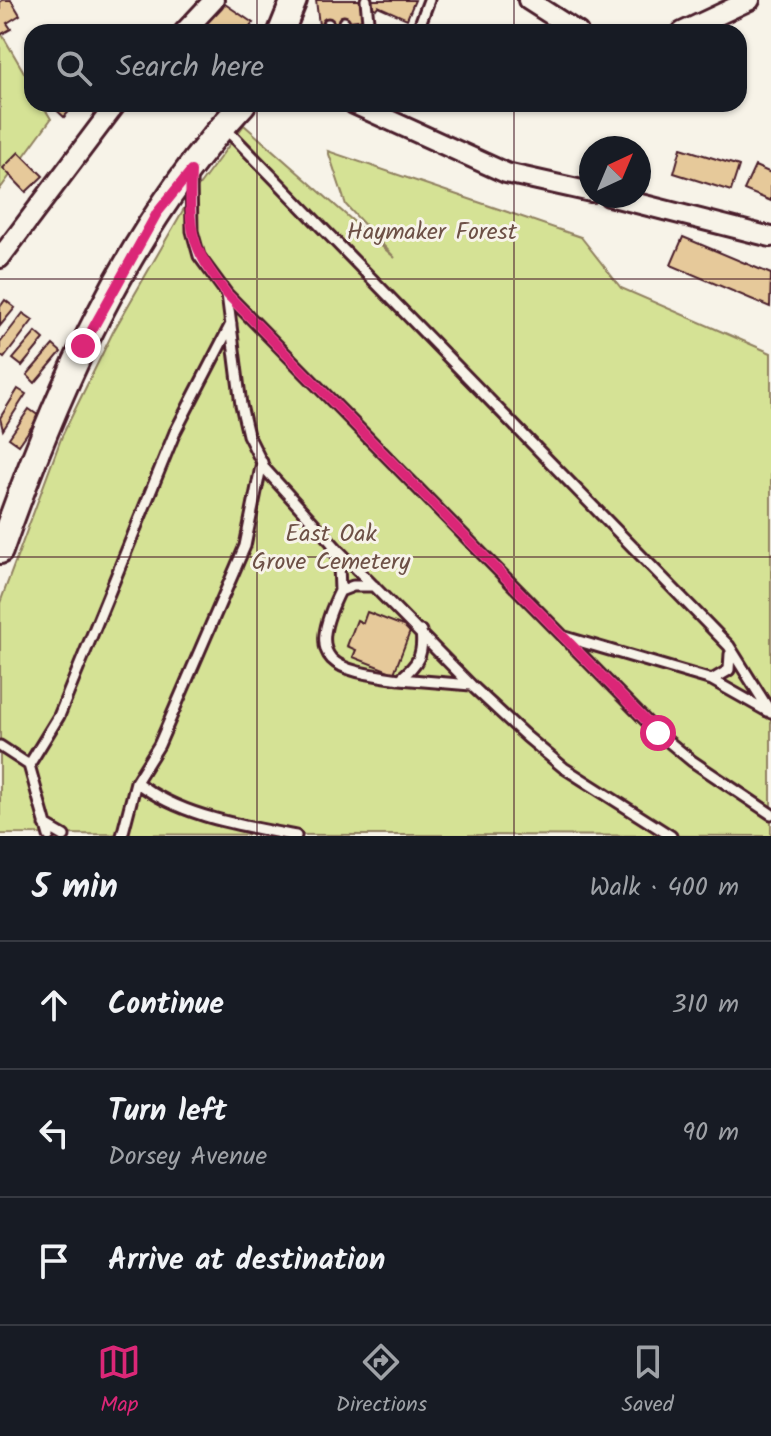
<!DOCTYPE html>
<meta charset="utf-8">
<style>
body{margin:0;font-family:Kalam,sans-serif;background:#20242c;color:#f1f3f6}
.compass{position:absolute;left:579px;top:136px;width:72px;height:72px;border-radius:50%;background:#171b24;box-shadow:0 2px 6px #0004;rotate:44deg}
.stop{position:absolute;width:24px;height:24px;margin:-18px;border:6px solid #db2777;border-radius:50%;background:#fff}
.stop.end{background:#db2777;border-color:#fff;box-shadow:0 2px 8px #0008}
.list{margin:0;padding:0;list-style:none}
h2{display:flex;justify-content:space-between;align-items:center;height:104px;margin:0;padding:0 32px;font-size:34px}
h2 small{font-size:26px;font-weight:400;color:#9ea1a6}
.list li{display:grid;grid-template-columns:52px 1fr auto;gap:24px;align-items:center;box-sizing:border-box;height:128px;padding:0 32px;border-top:2px solid #363941}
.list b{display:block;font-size:30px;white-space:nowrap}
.list p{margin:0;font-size:26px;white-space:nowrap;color:#9ea1a6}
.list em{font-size:26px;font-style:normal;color:#9ea1a6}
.icon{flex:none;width:44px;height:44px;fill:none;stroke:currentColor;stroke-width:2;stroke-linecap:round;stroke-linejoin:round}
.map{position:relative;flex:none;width:771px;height:836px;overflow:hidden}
.search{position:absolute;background:#171b24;box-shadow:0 2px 6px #0004;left:24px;right:24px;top:24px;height:88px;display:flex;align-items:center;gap:20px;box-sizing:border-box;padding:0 28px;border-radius:24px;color:#9ea1a6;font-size:30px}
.sheet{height:488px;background:#171b24}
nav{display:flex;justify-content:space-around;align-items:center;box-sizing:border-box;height:112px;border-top:2px solid #363941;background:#171b24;font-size:22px;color:#9ea1a6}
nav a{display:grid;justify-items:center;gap:4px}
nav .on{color:#db2777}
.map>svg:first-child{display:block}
.green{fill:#d5e295;stroke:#908060;stroke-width:2}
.building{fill:#e6c99a;stroke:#4a1f2b;stroke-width:2}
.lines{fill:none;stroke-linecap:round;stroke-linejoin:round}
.service-casing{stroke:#4a1f2b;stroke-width:15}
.minor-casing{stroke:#4a1f2b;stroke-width:24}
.tertiary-casing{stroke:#4a1f2b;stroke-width:30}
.service{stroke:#f7f3e8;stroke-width:9}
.minor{stroke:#f7f3e8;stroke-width:18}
.tertiary{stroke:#f7f3e8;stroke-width:24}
.route{stroke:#db2777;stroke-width:10}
.grid{fill:none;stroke:#4a1f2b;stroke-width:2;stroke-opacity:0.55}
.labels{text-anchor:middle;stroke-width:6;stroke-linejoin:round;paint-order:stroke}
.park-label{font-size:24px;fill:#6d5046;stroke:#f7f3e8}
</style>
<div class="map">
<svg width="771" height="836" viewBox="0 0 771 836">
<rect width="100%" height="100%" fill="#f7f3e8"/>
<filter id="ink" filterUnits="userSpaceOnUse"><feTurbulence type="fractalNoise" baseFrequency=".0125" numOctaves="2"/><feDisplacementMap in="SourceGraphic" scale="16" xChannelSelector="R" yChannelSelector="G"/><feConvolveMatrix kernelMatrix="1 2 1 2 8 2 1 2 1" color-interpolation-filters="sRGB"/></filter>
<g filter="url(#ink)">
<!-- green -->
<path class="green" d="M0,31L32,86V104H42L51,119L0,189Z
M244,125L395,258L346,205L328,151L581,237L621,288L771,353V836L0,834V603L62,436L113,332L190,198Z"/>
<!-- building -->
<path class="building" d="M3,0H11L20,15L7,23L11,29L0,35V2Z
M219,0L253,23L246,32H194Z
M316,0H362L365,19L319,25Z
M368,0H415L407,19L378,6L376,9L368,4Z
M50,104H76L64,117Z
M681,148L739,166L731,191L674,173Z
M19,152L43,176L26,192L3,168Z
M755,166L771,173V201L744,190Z
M683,237L771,274L770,307L671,265Z
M5,300L15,308L0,326V307Z
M23,313L33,320L4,358L0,355V343Z
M36,332L44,339L22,366L13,359Z
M53,345L61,352L35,383L27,375Z
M18,389L26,394L3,430L0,418Z
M29,409L39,416L19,445L9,438Z
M367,612L411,629L394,673L353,657L356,650L347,646L357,620L363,623Z"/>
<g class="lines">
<defs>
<path id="service" d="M366,0L369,32
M344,22L345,32
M328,24V32
M417,32L429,0
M225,128L729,646L771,713
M191,179L192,231L199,256L227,294L241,405L248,435L265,469L340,552L471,685L527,737L564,768L671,836
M227,294L658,733L692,761L771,814
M333,547L339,564L340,591
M374,586H353L340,591C304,664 334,670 400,679C418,664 424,655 421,631
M565,637L712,680L767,711
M400,679L471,685
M712,680L729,670L730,654
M0,746L29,765
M136,782C182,817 240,825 296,836
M45,825L64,836
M49,836L29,765L59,716L175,432L231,324
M122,836L136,782L159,745L245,546L262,462"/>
<path id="minor" d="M528,0L578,32
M184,32L214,0
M682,32L750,0
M354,104L506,173L591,192
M609,196L771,237
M0,258L116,104"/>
<path id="tertiary" d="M281,32L294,0
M0,551C55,394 128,227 243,104"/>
</defs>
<!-- service casing -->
<use href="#service" class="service-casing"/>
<!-- minor casing -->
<use href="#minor" class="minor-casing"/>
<!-- tertiary casing -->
<use href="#tertiary" class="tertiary-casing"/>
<!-- service -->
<use href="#service" class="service"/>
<!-- minor -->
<use href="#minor" class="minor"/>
<!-- tertiary -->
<use href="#tertiary" class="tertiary"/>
</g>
</g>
<g class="lines" filter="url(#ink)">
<!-- route -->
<path class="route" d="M83,346L157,213L191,171C189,233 189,244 227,294L658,733"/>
</g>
<!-- grid -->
<path class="grid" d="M257,0V32M514,0V32M257,104V836M514,104V836M0,279H771M0,557H771"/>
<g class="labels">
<!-- park labels -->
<g class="park-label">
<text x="432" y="239">Haymaker Forest</text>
<text x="331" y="541">East Oak<tspan x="331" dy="28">Grove Cemetery</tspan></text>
</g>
</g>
</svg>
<svg class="compass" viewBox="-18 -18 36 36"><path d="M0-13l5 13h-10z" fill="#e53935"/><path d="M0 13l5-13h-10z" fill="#9ea1a6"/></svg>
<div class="stop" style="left:658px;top:733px"></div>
<div class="stop end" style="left:83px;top:346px"></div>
<div class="search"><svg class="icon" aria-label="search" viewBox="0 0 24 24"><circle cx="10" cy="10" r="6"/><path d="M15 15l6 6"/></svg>Search here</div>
</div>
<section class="sheet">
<h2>5 min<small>Walk · 400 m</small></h2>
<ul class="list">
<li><svg class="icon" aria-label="ahead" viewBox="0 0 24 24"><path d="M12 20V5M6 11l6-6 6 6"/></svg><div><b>Continue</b></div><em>310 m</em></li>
<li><svg class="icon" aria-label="left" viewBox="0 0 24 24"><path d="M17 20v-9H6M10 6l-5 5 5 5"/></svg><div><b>Turn left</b><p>Dorsey Avenue</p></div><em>90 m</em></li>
<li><svg class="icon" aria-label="arrive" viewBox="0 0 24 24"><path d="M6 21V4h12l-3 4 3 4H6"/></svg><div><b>Arrive at destination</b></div></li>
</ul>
</section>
<nav>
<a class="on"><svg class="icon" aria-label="map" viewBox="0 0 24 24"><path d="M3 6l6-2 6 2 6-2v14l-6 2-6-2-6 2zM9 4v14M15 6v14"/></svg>Map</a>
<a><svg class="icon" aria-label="directions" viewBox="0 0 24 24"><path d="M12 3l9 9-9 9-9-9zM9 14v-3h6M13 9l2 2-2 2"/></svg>Directions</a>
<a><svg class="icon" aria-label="saved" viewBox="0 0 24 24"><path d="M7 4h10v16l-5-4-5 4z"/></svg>Saved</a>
</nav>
